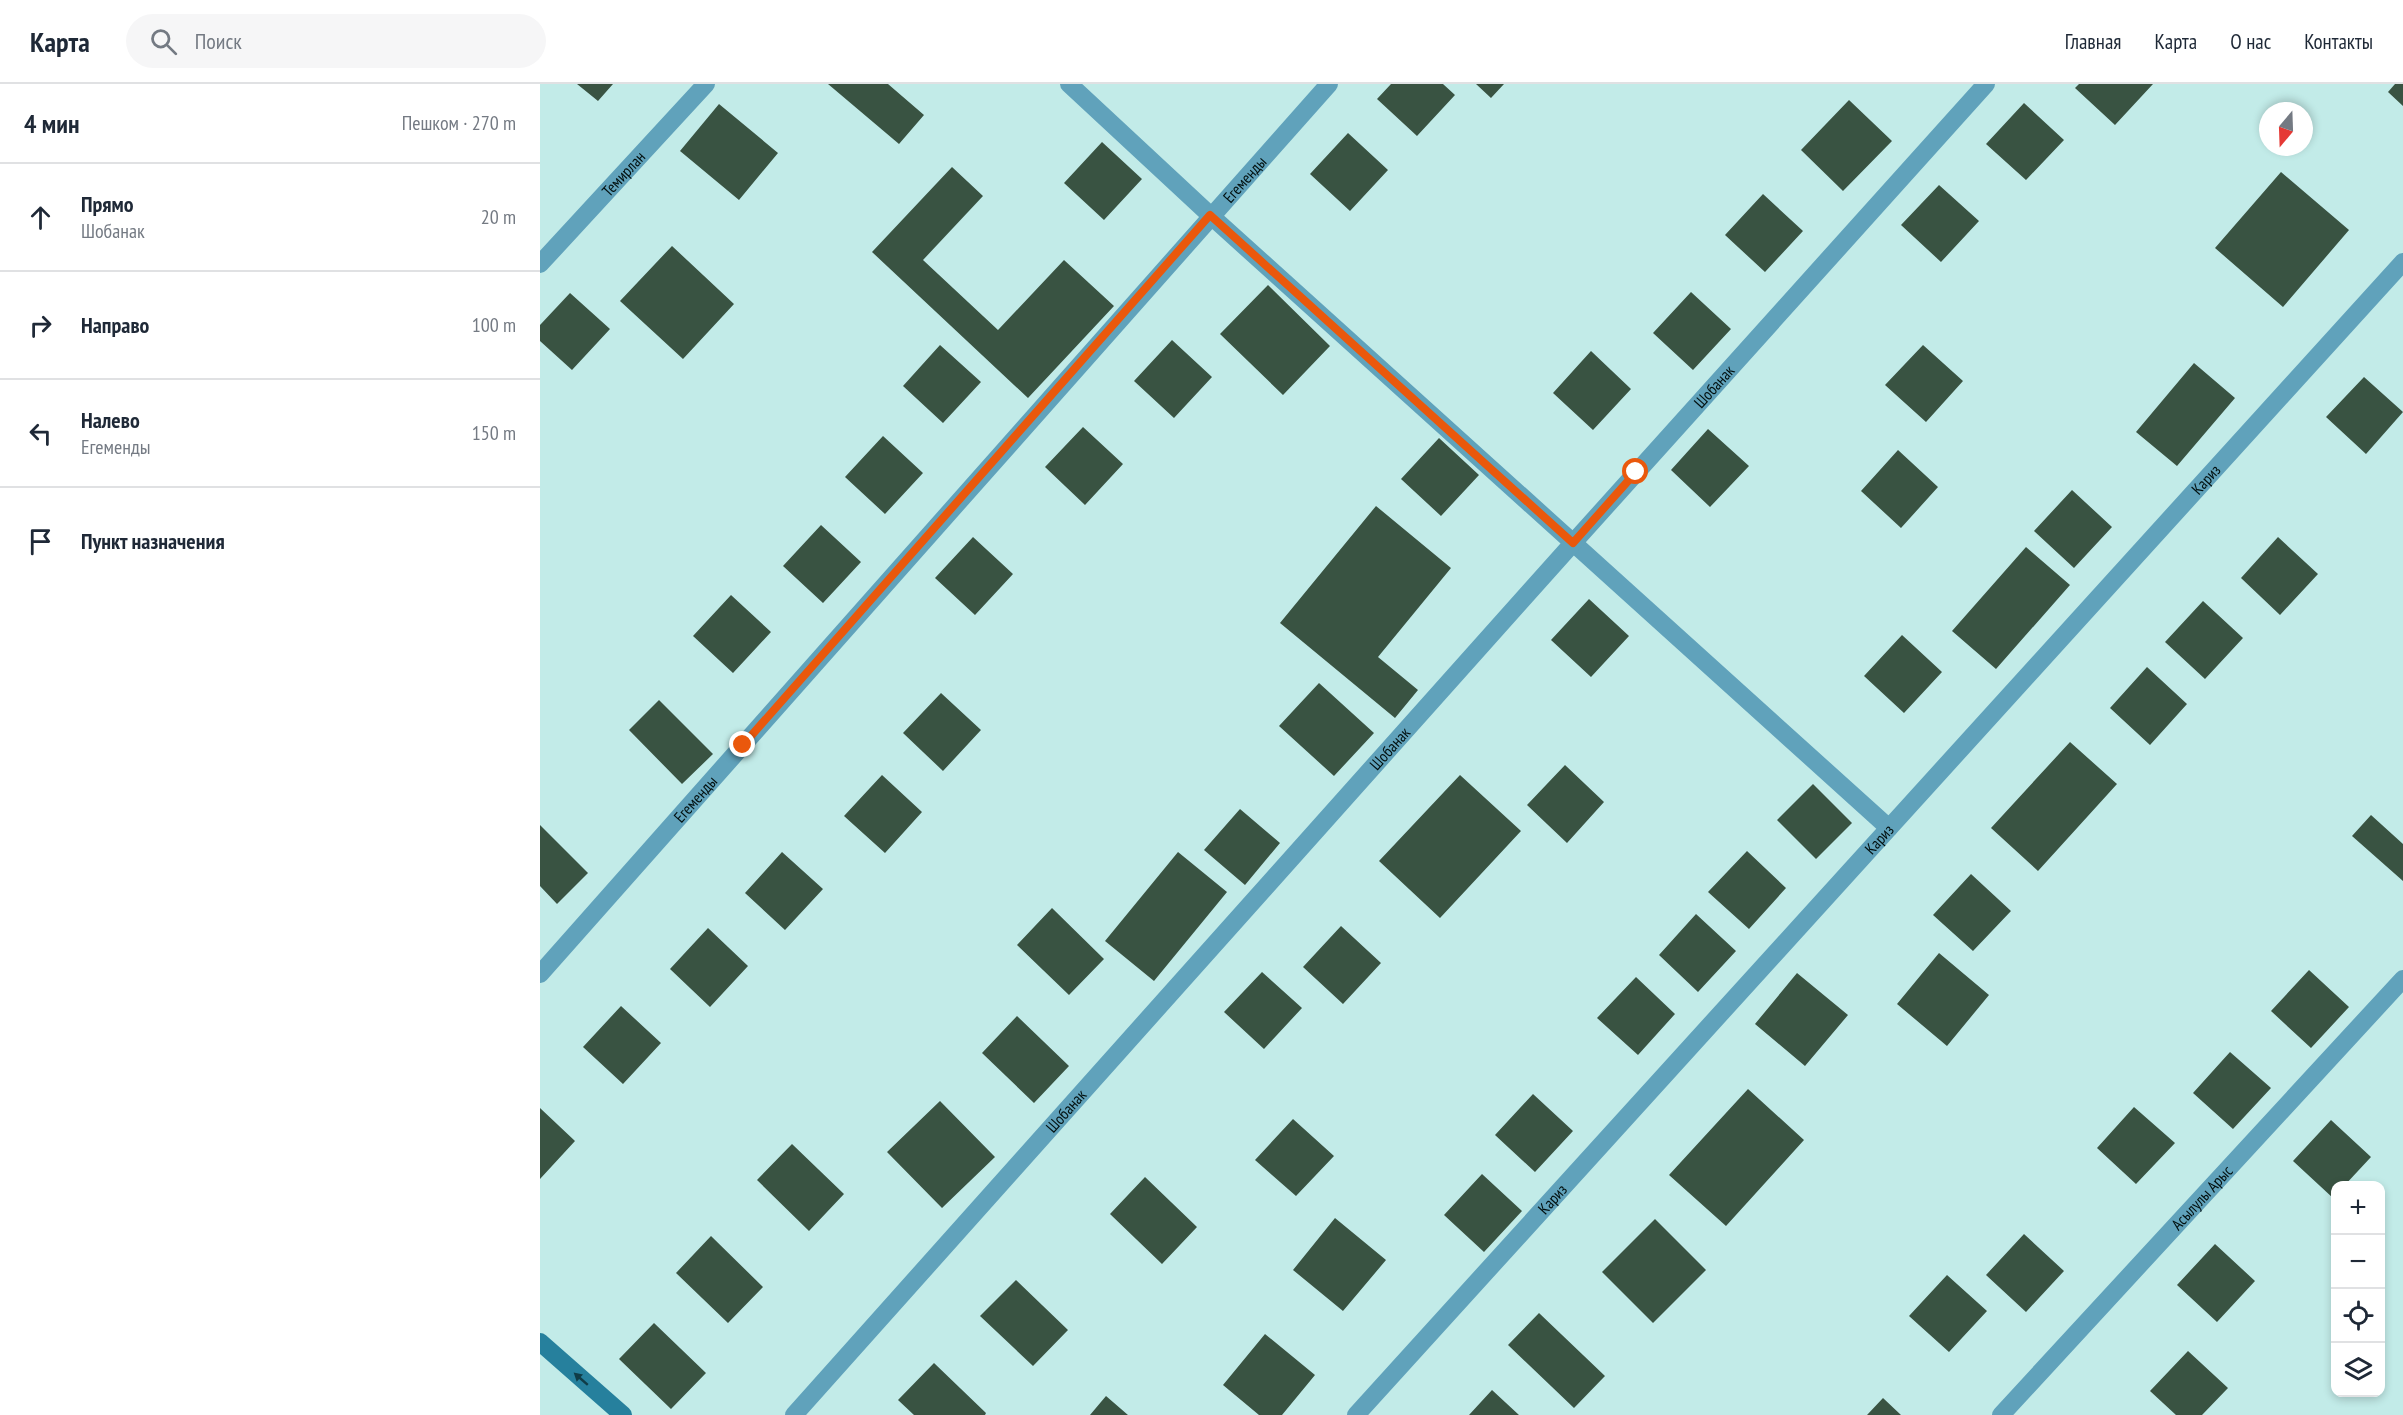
<!DOCTYPE html>
<html lang="ru">
<meta charset="utf-8">
<style>
body{margin:0;font-family:"PT Sans Narrow",sans-serif;background:#f6f6f7;color:#1f2937}
.controls{position:absolute;right:18px;bottom:18px;display:grid;overflow:hidden;border-radius:12px;box-shadow:0 3px 9px #0003}
.controls button{width:54px;height:54px;display:grid;place-items:center;padding:0;border:0;border-bottom:2px solid #e0e1e3;background:#fff;color:#1f2937;font:30px sans-serif}
.compass{position:absolute;left:1719px;top:18px;width:54px;height:54px;border-radius:50%;background:#fff;box-shadow:0 3px 9px #0003;rotate:199deg}
.stop{position:absolute;width:18px;height:18px;margin:-14px;border:4px solid #ea580c;border-radius:50%;background:#fff}
.stop.end{background:#ea580c;border-color:#fff;box-shadow:0 2px 6px #0008}
.list{margin:0;padding:0;list-style:none}
h2{display:flex;justify-content:space-between;align-items:center;height:78px;margin:0;padding:0 24px;font-size:26px}
h2 small{font-size:20px;font-weight:400;color:#747a83}
.list li{display:grid;grid-template-columns:39px 1fr auto;gap:18px;align-items:center;box-sizing:border-box;height:108px;padding:0 24px;border-top:2px solid #e0e1e3}
.list b{display:block;font-size:22px;white-space:nowrap}
.list p{margin:0;font-size:20px;white-space:nowrap;color:#747a83}
.list em{font-size:20px;font-style:normal;color:#747a83}
.icon{flex:none;width:33px;height:33px;fill:none;stroke:currentColor;stroke-width:2;stroke-linecap:round;stroke-linejoin:round}
.map{position:relative;flex:none;width:1863px;height:1331px;overflow:hidden}
header{display:flex;align-items:center;gap:36px;box-sizing:border-box;height:84px;padding:0 30px;background:#fff;border-bottom:2px solid #e0e1e3}
header strong{font-size:28px}
nav{display:flex;gap:33px;margin-inline-start:auto;font-size:21px}
.search{width:420px;height:54px;background:#f6f6f7;display:flex;align-items:center;gap:15px;box-sizing:border-box;padding:0 21px;border-radius:33px;color:#747a83;font-size:22px}
main{display:flex}
aside{flex:1;background:#fff}
.map>svg:first-child{display:block}
.building{fill:#395342}
.lines{fill:none;stroke-linecap:round;stroke-linejoin:round}
.street{stroke:#60a2bb;stroke-width:18}
.secondary{stroke:#26809d;stroke-width:18}
.oneway{fill:#103c47}
.route{stroke:#ea580c;stroke-width:8}
.labels{text-anchor:middle;stroke-width:6;stroke-linejoin:round;paint-order:stroke}
.street-label{font-size:16px;fill:#020f0e;stroke:#cff9f5}
</style>
<header>
<strong>Карта</strong>
<div class="search"><svg class="icon" aria-label="search" viewBox="0 0 24 24"><circle cx="10" cy="10" r="6"/><path d="M15 15l6 6"/></svg>Поиск</div>
<nav><a>Главная</a><a>Карта</a><a>О нас</a><a>Контакты</a></nav>
</header>
<main>
<aside>
<h2>4 мин<small>Пешком · 270 m</small></h2>
<ul class="list">
<li><svg class="icon" aria-label="ahead" viewBox="0 0 24 24"><path d="M12 20V5M6 11l6-6 6 6"/></svg><div><b>Прямо</b><p>Шобанак</p></div><em>20 m</em></li>
<li><svg class="icon" aria-label="right" viewBox="0 0 24 24"><path d="M7 20v-9h11M14 6l5 5-5 5"/></svg><div><b>Направо</b></div><em>100 m</em></li>
<li><svg class="icon" aria-label="left" viewBox="0 0 24 24"><path d="M17 20v-9H6M10 6l-5 5 5 5"/></svg><div><b>Налево</b><p>Егеменды</p></div><em>150 m</em></li>
<li><svg class="icon" aria-label="arrive" viewBox="0 0 24 24"><path d="M6 21V4h12l-3 4 3 4H6"/></svg><div><b>Пункт назначения</b></div></li>
</ul>
</aside>
<div class="map">
<svg width="1863" height="1331" viewBox="0 0 1863 1331">
<rect width="100%" height="100%" fill="#c2ebe8"/>
<!-- building -->
<path class="building" d="M37,0H73L58,17Z
M288,0H348L384,31L359,60Z
M851,0H903L915,11L877,52L837,15Z
M936,0H964L951,14Z
M1539,0H1613L1575,41L1535,4Z
M1855,0H1863V22L1848,8Z
M1309,16L1352,57L1303,107L1261,66Z
M1484,19L1524,56L1486,96L1446,60Z
M179,20L238,69L199,116L140,67Z
M808,49L848,86L810,127L770,90Z
M562,58L602,95L564,136L524,99Z
M412,83L443,112L383,176L458,246L524,176L574,222L488,314L332,168Z
M1741,88L1809,146L1743,223L1675,164Z
M1399,101L1439,137L1401,178L1361,141Z
M1223,110L1263,147L1225,188L1185,151Z
M132,162L194,220L143,275L80,217Z
M728,201L790,262L743,311L680,250Z
M1151,208L1191,245L1153,286L1113,249Z
M30,209L70,245L32,286L0,257V241Z
M632,256L672,293L634,334L594,297Z
M400,261L441,298L403,339L363,302Z
M1383,261L1423,297L1386,338L1345,301Z
M1051,267L1091,305L1053,346L1013,309Z
M1654,279L1695,314L1637,382L1596,348Z
M1824,293L1863,328L1826,370L1786,333Z
M543,343L583,380L545,421L505,383Z
M1168,345L1209,382L1170,423L1131,386Z
M343,352L383,389L345,430L305,393Z
M899,354L939,391L901,432L861,395Z
M1358,366L1398,403L1361,444L1321,407Z
M1532,406L1572,443L1534,484L1494,447Z
M836,422L911,484L838,573L878,606L855,634L740,539Z
M281,441L321,478L283,519L243,482Z
M433,453L473,490L435,531L395,494Z
M1738,453L1778,490L1740,531L1701,494Z
M1486,463L1530,501L1456,585L1412,547Z
M191,511L231,548L193,589L153,552Z
M1049,515L1089,552L1051,593L1011,556Z
M1663,517L1703,554L1665,595L1625,558Z
M1362,551L1402,588L1364,629L1324,592Z
M1607,583L1647,620L1610,661L1570,624Z
M779,599L834,649L794,692L739,642Z
M401,609L441,646L403,687L363,649Z
M119,616L173,670L142,700L89,646Z
M1530,658L1577,700L1498,787L1451,744Z
M1025,681L1064,718L1027,759L987,721Z
M342,691L382,728L345,769L304,732Z
M920,691L981,747L900,834L839,777Z
M1273,700L1312,739L1276,775L1237,736Z
M700,725L740,759L705,801L664,766Z
M1831,731L1863,760V797L1812,752Z
M0,741L48,789L17,820L0,802Z
M1207,767L1246,804L1209,845L1168,808Z
M242,768L283,805L245,846L205,809Z
M638,768L687,808L614,897L565,857Z
M1431,790L1471,827L1433,867L1393,831Z
M512,824L564,875L529,911L477,861Z
M1156,830L1196,867L1158,908L1119,871Z
M801,842L841,879L803,920L763,883Z
M168,844L208,882L170,923L130,885Z
M1399,869L1449,911L1407,962L1357,920Z
M1769,886L1809,923L1771,964L1731,927Z
M722,888L762,924L724,965L684,928Z
M1257,889L1308,931L1265,982L1215,940Z
M1096,893L1135,930L1098,971L1057,934Z
M81,922L121,959L83,1000L43,963Z
M477,932L529,982L494,1019L442,969Z
M1690,968L1731,1004L1693,1045L1653,1009Z
M1208,1005L1264,1056L1186,1142L1129,1091Z
M993,1010L1033,1047L995,1088L955,1051Z
M400,1017L455,1073L402,1124L347,1068Z
M1594,1023L1635,1059L1596,1100L1557,1064Z
M0,1024L35,1057L0,1095Z
M753,1035L794,1072L756,1112L715,1076Z
M1791,1036L1831,1073L1804,1102H1796V1111L1793,1114L1753,1077Z
M252,1060L304,1110L269,1147L217,1096Z
M942,1090L982,1127L944,1168L904,1131Z
M605,1093L657,1143L622,1180L570,1130Z
M795,1134L846,1176L803,1227L753,1186Z
M1115,1135L1166,1186L1113,1239L1062,1188Z
M1484,1150L1524,1187L1486,1228L1446,1191Z
M171,1152L223,1203L188,1239L136,1189Z
M1675,1160L1715,1197L1677,1238L1637,1201Z
M1407,1191L1447,1227L1409,1268L1369,1232Z
M476,1196L528,1246L493,1282L440,1232Z
M999,1229L1065,1292L1034,1324L968,1261Z
M114,1239L166,1289L131,1325L79,1275Z
M725,1250L775,1291L742,1331H719L683,1301Z
M1648,1267L1688,1304L1662,1331H1636L1610,1307Z
M394,1279L446,1329L445,1331H374L358,1316Z
M952,1306L979,1331H929Z
M566,1312L588,1331H550Z
M1343,1314L1361,1331H1327Z"/>
<g class="lines">
<!-- street -->
<g class="street">
<path d="M529,0L670,131L1349,744"/>
<path id="s1" d="M0,180L166,0"/>
<path id="s2" d="M0,890L789,0"/>
<path id="s3" d="M254,1331L1033,459L1446,0"/>
<path id="s4" d="M816,1331L1863,178"/>
<path id="s5" d="M1461,1331L1863,895"/>
</g>
<!-- secondary -->
<path class="secondary" d="M0,1258L83,1331"/>
</g>
<!-- one-way arrows -->
<defs><path id="oneway-solid" d="M-6-.8H1V-3.2L6.5 0L1 3.2V.8H-6Z" transform="scale(1.5)"/></defs>
<use class="oneway" href="#oneway-solid" transform="translate(41 1295) rotate(-139)"/>
<g class="lines">
<!-- route -->
<path class="route" d="M203,661L670,131L1033,459L1096,388"/>
</g>
<g class="labels">
<!-- street labels -->
<g class="street-label">
<text dy="6" stroke="none"><textPath href="#s1" startOffset="123">Темирлан</textPath></text>
<text dy="6" stroke="none"><textPath href="#s2" startOffset="1062">Егеменды</textPath></text>
<text dy="6" stroke="none"><textPath href="#s3" startOffset="1380">Шобанак</textPath></text>
<text dy="6" stroke="none"><textPath href="#s4" startOffset="1264">Кариз</textPath></text>
<text dy="6" stroke="none"><textPath href="#s3" startOffset="894">Шобанак</textPath></text>
<text dy="6" stroke="none"><textPath href="#s2" startOffset="234">Егеменды</textPath></text>
<text dy="6" stroke="none"><textPath href="#s4" startOffset="778">Кариз</textPath></text>
<text dy="6" stroke="none"><textPath href="#s3" startOffset="408">Шобанак</textPath></text>
<text dy="6" stroke="none"><textPath href="#s5" startOffset="296">Асылулы Арыс</textPath></text>
<text dy="6" stroke="none"><textPath href="#s4" startOffset="292">Кариз</textPath></text>
</g>
</g>
</svg>
<div class="controls">
<button>+</button>
<button>−</button>
<button><svg class="icon" aria-label="locate" viewBox="0 0 24 24"><circle cx="12" cy="12" r="6"/><path d="M12 2v4M12 18v4M2 12h4M18 12h4"/></svg></button>
<button><svg class="icon" aria-label="layers" viewBox="0 0 24 24"><path d="M12 4l9 5-9 5-9-5zM3 14l9 5 9-5"/></svg></button>
</div>
<svg class="compass" viewBox="-18 -18 36 36"><path d="M0-13l5 13h-10z" fill="#e53935"/><path d="M0 13l5-13h-10z" fill="#747a83"/></svg>
<div class="stop" style="left:1096px;top:388px"></div>
<div class="stop end" style="left:203px;top:661px"></div>
</div>
</main>
